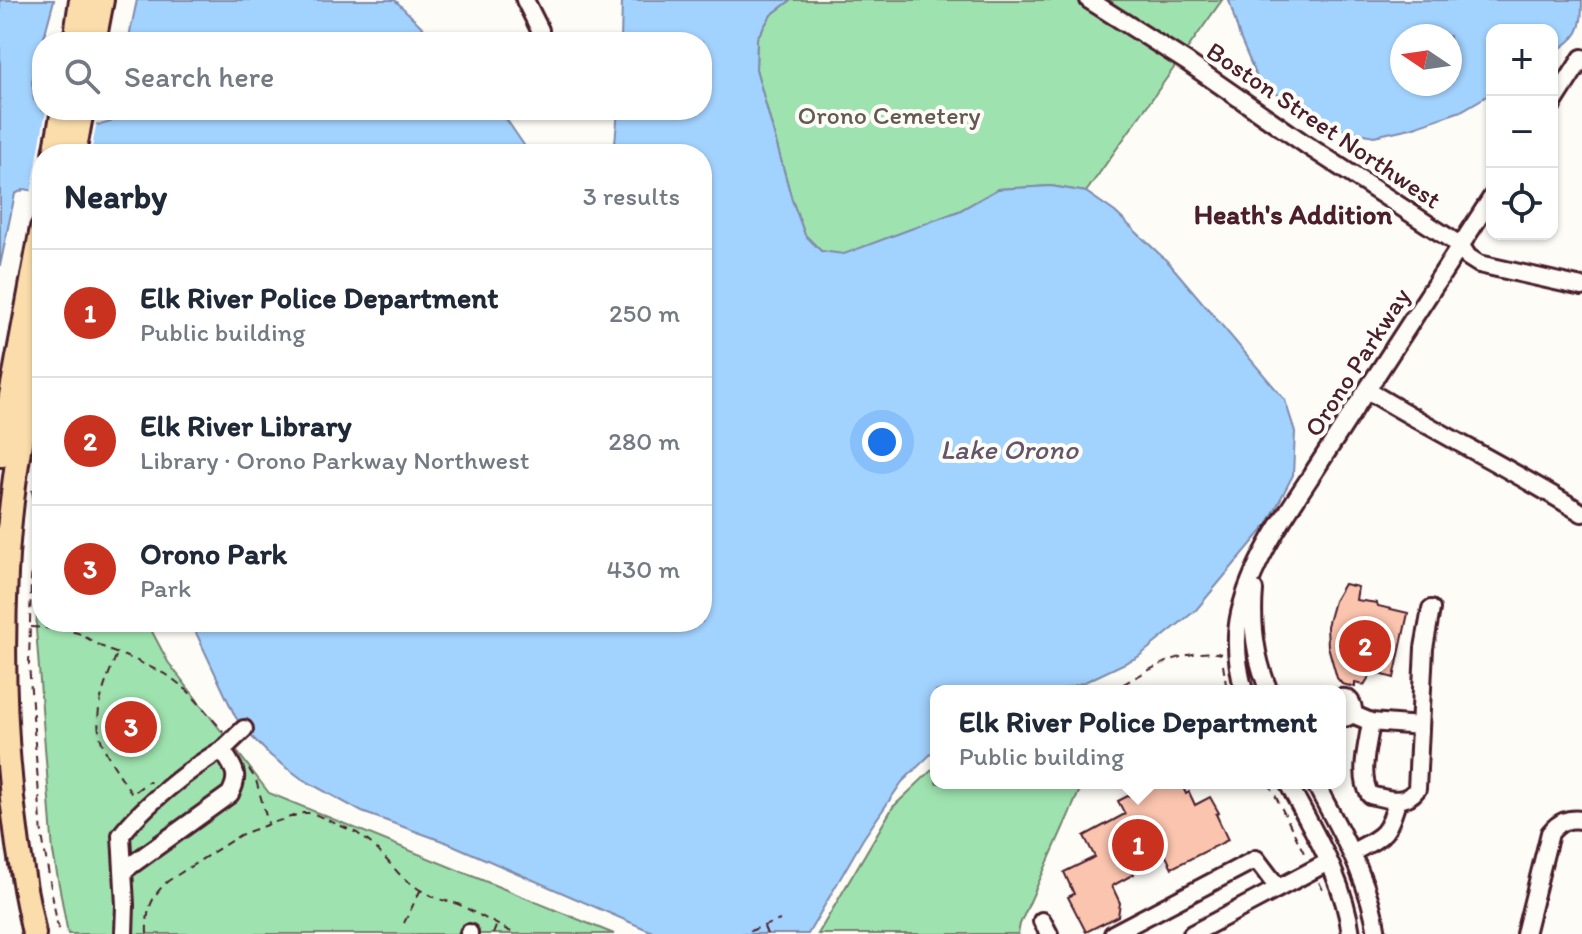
<!DOCTYPE html>
<meta charset="utf-8">
<style>
body{margin:0;font-family:Itim,sans-serif;background:#f6f6f7;color:#1f2937}
.controls{position:absolute;right:24px;top:24px;display:grid;overflow:hidden;border-radius:16px;box-shadow:0 2px 6px #0004}
.controls button{width:72px;height:72px;display:grid;place-items:center;padding:0;border:0;border-bottom:2px solid #e0e1e3;background:#fff;color:#1f2937;font:40px sans-serif}
.compass{position:absolute;left:1390px;top:24px;width:72px;height:72px;border-radius:50%;background:#fff;box-shadow:0 2px 6px #0004;rotate:283deg}
.you{position:absolute;left:882px;top:442px;width:28px;height:28px;margin:-20px;border:6px solid #fff;border-radius:50%;background:#1a73e8;box-shadow:0 0 0 12px #1a73e833}
.badge{display:grid;place-items:center;width:52px;height:52px;border-radius:50%;background:#c8321e;color:#fff;font-size:26px;font-weight:700}
.pin{position:absolute;translate:-50% -50%;border:4px solid #fff;box-shadow:0 2px 8px #0006}
.popup{position:absolute;left:930px;top:685px;width:416px;height:104px;box-sizing:border-box;display:grid;place-content:center;border-radius:16px;background:#fff;filter:drop-shadow(0 2px 6px #0005);font-size:26px;white-space:nowrap;color:#747a83}
.popup b{font-size:30px;color:#1f2937}
.popup::after{content:'';position:absolute;left:50%;top:100%;margin-left:-16px;border:16px solid transparent;border-top-color:#fff}
.list{margin:0;padding:0;list-style:none}
h2{display:flex;justify-content:space-between;align-items:center;height:104px;margin:0;padding:0 32px;font-size:34px}
h2 small{font-size:26px;font-weight:400;color:#747a83}
.list li{display:grid;grid-template-columns:52px 1fr auto;gap:24px;align-items:center;box-sizing:border-box;height:128px;padding:0 32px;border-top:2px solid #e0e1e3}
.list b{display:block;font-size:30px;white-space:nowrap}
.list p{margin:0;font-size:26px;white-space:nowrap;color:#747a83}
.list em{font-size:26px;font-style:normal;color:#747a83}
.icon{flex:none;width:44px;height:44px;fill:none;stroke:currentColor;stroke-width:2;stroke-linecap:round;stroke-linejoin:round}
.map{position:relative;flex:none;width:1582px;height:934px;overflow:hidden}
.search{position:absolute;background:#fff;box-shadow:0 2px 6px #0004;left:32px;top:32px;width:680px;height:88px;display:flex;align-items:center;gap:20px;box-sizing:border-box;padding:0 28px;border-radius:32px;color:#747a83;font-size:30px}
.panel{position:absolute;background:#fff;box-shadow:0 2px 6px #0004;left:32px;top:144px;width:680px;height:488px;border-radius:32px}
.map>svg:first-child{display:block}
.green{fill:#9ee3af;stroke:#74816d;stroke-width:2}
.water{fill:#a2d2fe;stroke:#7f8aaa;stroke-width:2;fill-rule:evenodd}
.pier{fill:#fdfcf7}
.building{fill:#fbc4ae;stroke:#4a1f2b;stroke-width:2}
.lines{fill:none;stroke-linecap:round;stroke-linejoin:round}
.minor-casing{stroke:#4a1f2b;stroke-width:22}
.highway-casing{stroke:#4a1f2b;stroke-width:28}
.path{stroke:#4a1f2b;stroke-width:2;stroke-dasharray:8 6;stroke-linecap:butt}
.minor{stroke:#fdfcf7;stroke-width:16}
.highway{stroke:#faddab;stroke-width:22}
.labels{text-anchor:middle;stroke-width:8;stroke-linejoin:round;paint-order:stroke}
.park-label{font-size:26px;fill:#635a53;stroke:#fdfcf7}
.street-label{font-size:26px;fill:#4a1f2b;stroke:#fdfcf7}
.neighbourhood-label{font-size:28px;font-weight:bold;fill:#4a1f2b;stroke:#fdfcf7}
.water-label{font-size:28px;font-style:italic;fill:#64556a;stroke:#fdfcf7}
</style>
<div class="map">
<svg width="1582" height="934" viewBox="0 0 1582 934">
<rect width="100%" height="100%" fill="#fdfcf7"/>
<filter id="ink" filterUnits="userSpaceOnUse"><feTurbulence type="fractalNoise" baseFrequency=".0125" numOctaves="2"/><feDisplacementMap in="SourceGraphic" scale="16" xChannelSelector="R" yChannelSelector="G"/><feConvolveMatrix kernelMatrix="1 2 1 2 8 2 1 2 1" color-interpolation-filters="sRGB"/></filter>
<g filter="url(#ink)">
<!-- green -->
<path class="green" d="M791,0H1222L1086,192L1051,186L998,189L959,211L844,255L821,251L805,235L792,200L756,69L757,38L771,15Z
M42,542V622H147L168,662L269,793L614,934H68L53,852L36,629Z
M936,766V783H1083L1020,924L1018,934H818L893,807Z"/>
<!-- water -->
<path class="water" d="M0,0H54L32,81L34,100L42,107V110H49L100,125L111,122L114,110H500L530,154H42V193L25,189L15,194L0,266Z
M137,0H395L437,42H128Z
M622,0H791L771,15L757,38L756,69L792,200L805,235L821,251L844,254L959,211L998,189L1051,186L1086,192L1115,212L1169,263L1285,400L1295,432L1293,475L1267,525L1196,610L1138,657L1085,682L1057,691H936V749L902,782L863,839L808,934H657L448,843L362,812L302,779L271,756L244,729L235,716L191,622H702V154H614L618,110H702V42H621Z
M1229,0H1582C1582,32 1579,36 1552,54V30H1492V93L1461,111L1411,128L1374,136L1335,128L1291,104L1258,80L1240,38ZM1402,36H1450V84H1402Z"/>
<!-- pier -->
<path class="pier" d="M46,110H63L97,120L91,154H42V197L31,194Z"/>
<!-- building -->
<path class="building" d="M1344,584L1358,587L1356,600L1377,603L1378,606L1408,613L1394,678L1372,672L1364,685L1355,683V687L1342,684L1337,678L1328,646L1327,626L1334,601Z
M1126,783H1181L1186,794L1189,792L1195,805L1210,797L1219,813L1216,814L1228,840L1172,868L1160,844L1128,861L1134,874L1112,886L1120,903L1118,916L1086,932L1068,897L1074,894L1064,872L1095,857L1084,836L1125,814L1118,801L1132,794Z"/>
<g class="lines">
<defs>
<path id="minor" d="M525,0L540,30
M1089,0L1187,62L1305,144L1461,246L1468,257L1479,264L1582,287
M1552,105L1582,58
M1367,390C1437,433 1512,469 1582,513
M1254,590C1251,625 1255,658 1269,691
M1244,691C1237,665 1234,639 1240,613C1253,556 1295,502 1326,453C1381,367 1437,283 1492,197
M1340,698C1348,697 1352,701 1353,709L1348,717L1340,719
M1352,714L1371,722L1420,726
M1371,722C1368,744 1358,775 1370,795C1388,799 1404,806 1417,789L1424,648L1431,609
M222,750L244,729
M1288,783C1313,831 1344,879 1351,934
M1315,783C1340,831 1370,880 1377,934
M1351,853C1382,836 1387,838 1397,801
M123,871L230,794C241,774 233,767 222,750C190,768 143,806 121,835L125,905L124,934
M1042,921L1049,934
M469,934V933
M1113,934L1256,859L1278,888
M1192,934L1328,862
M1525,934L1550,833C1559,822 1567,818 1582,820"/>
<path id="highway" d="M75,42L81,0
M94,42L102,0
M55,154L63,110
M74,154L82,110
M0,455L42,228
M34,934C8,815 0,694 6,573C10,488 26,404 42,321"/>
</defs>
<!-- minor casing -->
<use href="#minor" class="minor-casing"/>
<!-- highway casing -->
<use href="#highway" class="highway-casing"/>
<!-- path -->
<path class="path" d="M32,490L37,515L31,581L29,664L42,835L57,923L61,934
M31,627L61,629L78,633L110,651L133,659L169,676L188,691L223,731
M116,656C107,679 95,705 99,731C102,752 121,776 132,794L149,781L150,783
M1223,665L1227,691
M1111,691C1144,673 1184,646 1222,654
M249,769L256,780L268,823
M1269,783L1305,855
M1319,882L1325,894
M404,923L420,891
M764,927L767,934
M750,931L780,920
M147,934C146,911 151,896 168,881L240,835L269,824L303,813H312L357,833L373,845L402,877L420,890L438,899L458,904L515,934
M493,934L497,924"/>
<!-- minor -->
<use href="#minor" class="minor"/>
<!-- highway -->
<use href="#highway" class="highway"/>
</g>
</g>
<g class="labels">
<!-- park labels -->
<g class="park-label">
<text x="889" y="124">Orono Cemetery</text>
</g>
<!-- street labels -->
<g class="street-label">
<text transform="translate(1324 125) rotate(34)" y="9">Boston Street Northwest</text>
<text transform="translate(1357 362) rotate(-57)" y="9">Orono Parkway</text>
</g>
<!-- neighbourhood labels -->
<g class="neighbourhood-label">
<text x="1293" y="224">Heath's Addition</text>
</g>
<!-- water labels -->
<g class="water-label">
<text x="1009" y="459">Lake Orono</text>
</g>
</g>
</svg>
<div class="controls">
<button>+</button>
<button>−</button>
<button><svg class="icon" aria-label="locate" viewBox="0 0 24 24"><circle cx="12" cy="12" r="6"/><path d="M12 2v4M12 18v4M2 12h4M18 12h4"/></svg></button>
</div>
<svg class="compass" viewBox="-18 -18 36 36"><path d="M0-13l5 13h-10z" fill="#e53935"/><path d="M0 13l5-13h-10z" fill="#747a83"/></svg>
<div class="you"></div>
<div class="pin badge" style="left:1138px;top:845px">1</div>
<div class="popup"><b>Elk River Police Department</b>Public building</div>
<div class="pin badge" style="left:1365px;top:646px">2</div>
<div class="pin badge" style="left:131px;top:727px">3</div>
<div class="search"><svg class="icon" aria-label="search" viewBox="0 0 24 24"><circle cx="10" cy="10" r="6"/><path d="M15 15l6 6"/></svg>Search here</div>
<section class="panel">
<h2>Nearby<small>3 results</small></h2>
<ul class="list">
<li><span class="badge">1</span><div><b>Elk River Police Department</b><p>Public building</p></div><em>250 m</em></li>
<li><span class="badge">2</span><div><b>Elk River Library</b><p>Library · Orono Parkway Northwest</p></div><em>280 m</em></li>
<li><span class="badge">3</span><div><b>Orono Park</b><p>Park</p></div><em>430 m</em></li>
</ul>
</section>
</div>
